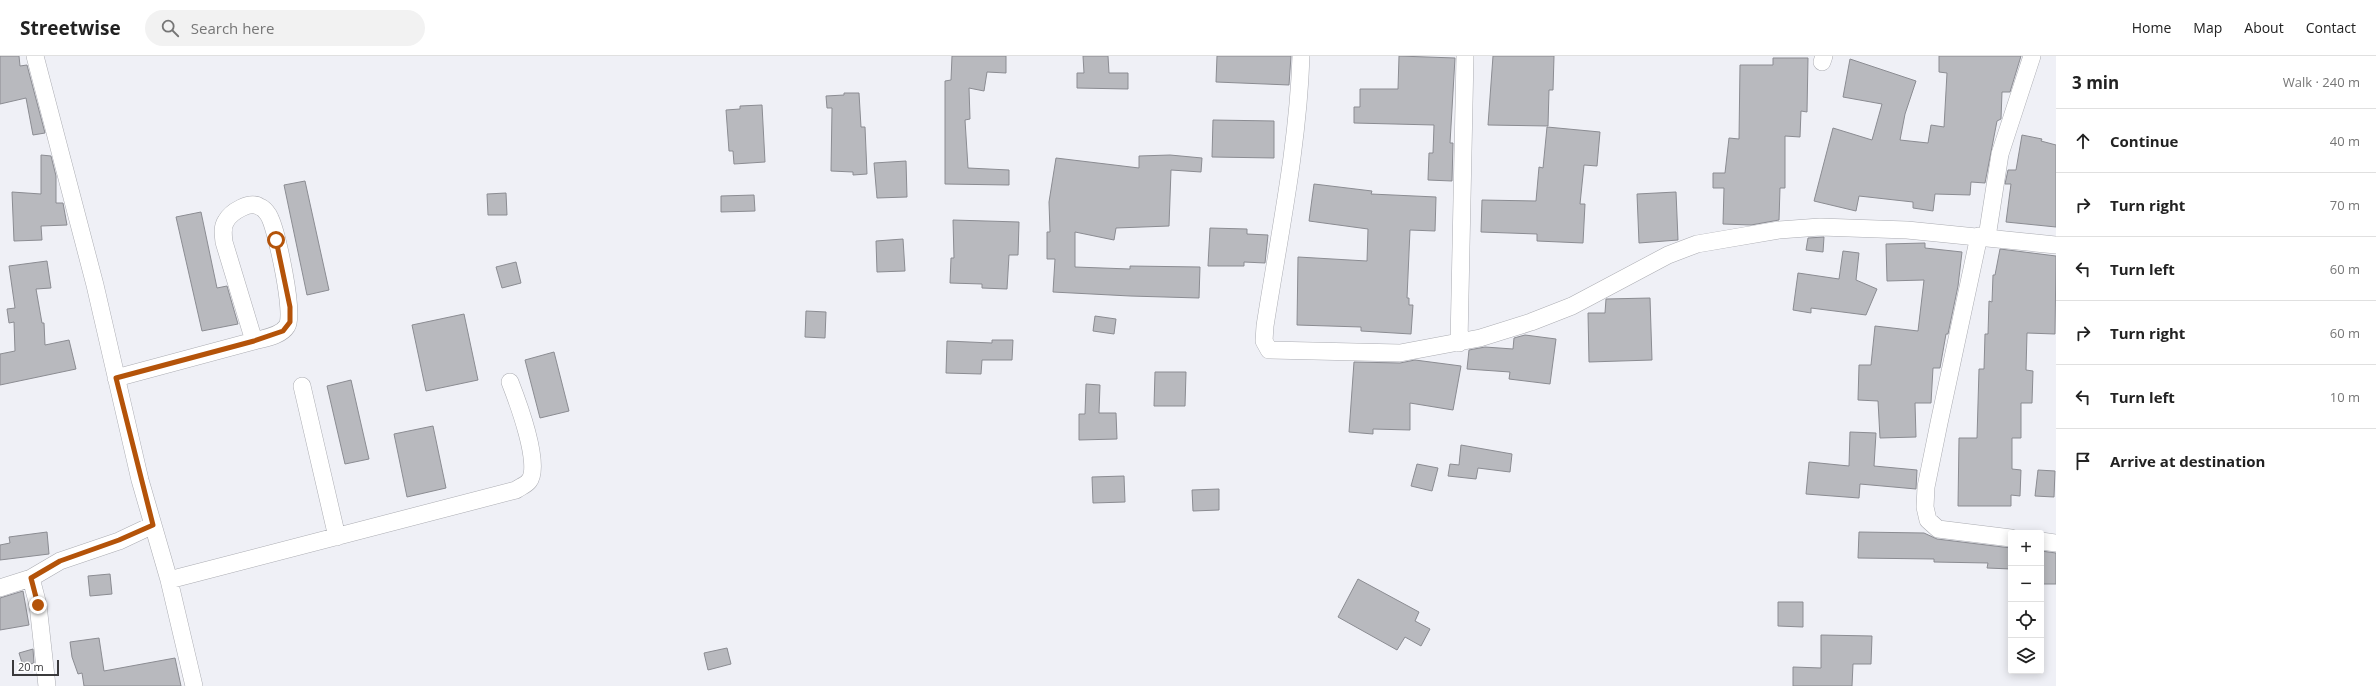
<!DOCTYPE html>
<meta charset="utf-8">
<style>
body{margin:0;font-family:"Open Sans",sans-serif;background:#f2f2f2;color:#222}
.controls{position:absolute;right:12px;bottom:12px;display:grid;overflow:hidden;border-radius:4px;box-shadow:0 2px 10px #0003}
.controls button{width:36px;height:36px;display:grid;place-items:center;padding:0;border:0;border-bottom:1px solid #e0e0e0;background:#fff;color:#222;font:20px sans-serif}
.scale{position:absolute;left:12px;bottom:10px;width:47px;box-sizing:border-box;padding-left:4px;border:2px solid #3a3a3c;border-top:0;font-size:11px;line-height:14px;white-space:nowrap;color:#3a3a3c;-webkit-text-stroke:3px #fff;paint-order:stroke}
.stop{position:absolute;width:12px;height:12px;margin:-9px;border:3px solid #b45309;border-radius:50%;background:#fff}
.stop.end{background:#b45309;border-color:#fff;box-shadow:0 1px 4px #0008}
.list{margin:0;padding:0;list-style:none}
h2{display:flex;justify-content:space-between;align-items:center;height:52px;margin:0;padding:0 16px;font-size:17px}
h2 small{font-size:13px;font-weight:400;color:#767676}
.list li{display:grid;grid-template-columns:26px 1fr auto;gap:12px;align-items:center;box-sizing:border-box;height:64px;padding:0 16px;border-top:1px solid #e0e0e0}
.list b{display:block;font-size:15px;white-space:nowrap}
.list em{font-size:13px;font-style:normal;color:#767676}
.icon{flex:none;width:22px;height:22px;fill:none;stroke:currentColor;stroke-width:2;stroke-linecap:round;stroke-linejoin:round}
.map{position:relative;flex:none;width:2056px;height:630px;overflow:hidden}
header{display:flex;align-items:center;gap:24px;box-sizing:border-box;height:56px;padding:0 20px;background:#fff;border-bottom:1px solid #e0e0e0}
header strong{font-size:19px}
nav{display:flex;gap:22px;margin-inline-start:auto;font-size:14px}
.search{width:280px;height:36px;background:#f2f2f2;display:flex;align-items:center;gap:10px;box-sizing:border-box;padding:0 14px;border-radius:22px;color:#767676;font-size:15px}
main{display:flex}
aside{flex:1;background:#fff}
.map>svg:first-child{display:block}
.building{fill:#b8b9be;stroke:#8b8c92}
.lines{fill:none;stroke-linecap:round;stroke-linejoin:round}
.street-casing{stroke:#abacb2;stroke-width:18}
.street{stroke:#fff;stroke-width:17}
.route{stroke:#b45309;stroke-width:5}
</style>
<header>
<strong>Streetwise</strong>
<div class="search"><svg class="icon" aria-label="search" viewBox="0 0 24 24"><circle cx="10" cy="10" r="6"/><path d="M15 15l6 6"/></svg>Search here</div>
<nav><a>Home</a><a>Map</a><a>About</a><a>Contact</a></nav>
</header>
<main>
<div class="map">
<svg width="2056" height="630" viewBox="0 0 2056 630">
<rect width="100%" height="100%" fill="#eff0f6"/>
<!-- building -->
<path class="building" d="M0,0H19L20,10L27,9L45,77L33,79L26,42L0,48Z
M952,0H1006V17L987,16L984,35L969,32L970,63L965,64L968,112L1009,114V129L945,128V25L951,24Z
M1083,0H1108L1109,17H1128V33L1077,32V17H1084Z
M1217,0H1291L1289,29L1216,26Z
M1399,0L1455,2L1450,87H1453L1452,125L1428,124L1429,97H1433L1434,69L1354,67V51H1360V33H1398Z
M1493,0H1554L1553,34H1549L1548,70L1488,69Z
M1939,0H2021L2010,36H2002L2001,63L1997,65L1985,127L1971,126L1970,139L1935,138L1933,155L1913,152V146L1859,140L1856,155L1814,145L1833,72L1872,84L1882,48L1843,41L1850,3L1916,25L1905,58L1900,84L1928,87L1931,69L1944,71L1947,17L1939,16Z
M1773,2H1808L1807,56L1801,55L1800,81L1785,80V132H1780L1779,164L1751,169L1723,168L1724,132H1713V117H1725L1729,82L1739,83L1740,9H1773Z
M844,37H859L861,71H865L867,118L853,119V116L831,115L832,52H827L826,40L844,39Z
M762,49L765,106L734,108L733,95H729L726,54L740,53V50Z
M1213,64L1274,65V102L1212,101Z
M1547,71L1600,76L1597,110L1584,109L1580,148H1585L1583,187L1537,185V178L1481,176L1482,144L1536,145L1539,111L1543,112Z
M2022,79L2042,83L2041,85L2056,89V171L2006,166L2011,128H2005L2008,114H2016Z
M41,99L51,100L56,120V147H63L67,169L41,170L42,184L14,185L12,136L41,138Z
M1170,99L1202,102L1201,116L1171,114L1169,170L1116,172L1114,184L1075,176V211L1130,213V210L1200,211L1199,242L1130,240L1053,236L1055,203H1047V176H1050L1049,146L1056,102L1139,112V100Z
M906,105L907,141L877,142L874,107Z
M305,125L329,234L307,239L284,129Z
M1314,128L1372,135L1371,138L1436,141L1435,175L1410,174L1407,242H1409V249H1413L1411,278L1361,275V271L1297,269L1298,201L1367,205L1368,173L1309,165Z
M1676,136L1678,184L1639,187L1637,138Z
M506,137L507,159H488L487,138Z
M754,139L755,155L721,156V140Z
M201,156L217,232L227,230L238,268L202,275L176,161Z
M953,164L1019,166L1018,199H1009L1007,233L982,232V228L950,227L951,202H954Z
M1210,172L1247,173V178L1268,179L1265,207L1244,206V210H1208Z
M1824,181L1823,196L1806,194L1808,182Z
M903,183L905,215L877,216L876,185Z
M1925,187V192L1962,196L1958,230L1948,278H1946L1940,312H1933L1931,347H1915L1916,381L1880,382L1878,345L1858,344L1859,309H1871L1875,270L1918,275L1924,224L1887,225L1886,188Z
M2000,193L2056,200L2055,278L2027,277L2026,314L2033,315L2032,347H2021V382H2012V413L2021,414L2020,440L2011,439V450H1958L1959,382H1977L1979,313H1984L1985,278H1988L1989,245L1992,246L1993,219H1995Z
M1843,195L1859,197L1856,224L1877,233L1866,259L1811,252V257L1793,254L1798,217L1839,223Z
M47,205L51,232L36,233L42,267H44L45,289L69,284L76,313L0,329V298L15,295L14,266L9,267L7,253L15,252L9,210Z
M516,206L521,227L502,232L496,211Z
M1650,242L1652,304L1589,306L1588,257H1605L1606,243Z
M806,255L826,256L825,282L805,281Z
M464,258L478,324L426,335L412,269Z
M1095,260L1116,263L1114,278L1093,275Z
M1525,279L1556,283L1550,328L1509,323L1510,316L1467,313L1469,294L1485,291L1513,293L1514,282Z
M992,284H1013L1012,304H982L981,318L946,317L947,285L992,287Z
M554,296L569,355L540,362L525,304Z
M1415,304L1461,310L1453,354L1410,347V374L1373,373V378L1349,376L1354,306L1400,307Z
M1155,316H1186L1185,350H1154Z
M351,324L369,403L345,408L327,330Z
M1086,328L1100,329L1099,357H1116L1117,383L1079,384V358H1085Z
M433,370L446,432L407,441L394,378Z
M1850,376L1876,377L1874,410L1917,414L1916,433L1860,428L1859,442L1806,438L1809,406L1849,410Z
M1461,389L1512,398L1510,416L1478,412L1476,423L1448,420L1450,408L1459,409Z
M1417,408L1438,412L1432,435L1411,430Z
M2038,414L2055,415L2054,441L2035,440Z
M1124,420L1125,446L1093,447L1092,421Z
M1219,433V454L1193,455L1192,434Z
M47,476L49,498L0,504V489L10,487L9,481Z
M1859,476L1924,477L1937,483L2011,492V513L1987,512L1988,507L1934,506V503L1858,502Z
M2041,495L2056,497V528H2041Z
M110,518L112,538L90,540L88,520Z
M1358,523L1419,556L1415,565L1430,573L1421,590L1405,581L1397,594L1338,561Z
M23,535L29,569L0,574V542Z
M1778,546H1803V571L1778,570Z
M1821,579L1872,580L1871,608H1853L1852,630H1793V611L1821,612Z
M99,582L104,615L175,602L181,630H84L82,617L78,618L72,601L70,586Z
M727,592L731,608L708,614L704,597Z
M33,593L34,607L23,610L19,597Z"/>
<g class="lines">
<defs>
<path id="street" d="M35,0L95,229L140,424L169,524L194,630
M1301,0C1298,91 1279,180 1265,270L1264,285L1269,294L1400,297L1480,282L1531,266L1572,250L1668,199L1697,188L1779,174L1820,171L1907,174L2056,189
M1822,6L1824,0
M1979,180L1939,367L1926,431L1925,451L1928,464L1938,473L2011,482
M1987,181L2000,98L2032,0
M1459,287L1465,0
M116,322L254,285C265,282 281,280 287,270C295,259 277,177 270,162C269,159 264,152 260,151C250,144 231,156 226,165C222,171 223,178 224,186L254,285
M302,330L337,481
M2041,485L2056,487
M31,522L38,549L47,630
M169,524L516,434C520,431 526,429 529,425C542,410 517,344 510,326
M0,532L31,522L60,505L119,485L153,469"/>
</defs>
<!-- street casing -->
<use href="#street" class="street-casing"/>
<!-- street -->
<use href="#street" class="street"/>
</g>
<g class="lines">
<!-- route -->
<path class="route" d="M38,549L31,522L60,505L119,484L153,469L116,322L254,285L283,275L290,266V251L276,184"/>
</g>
</svg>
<div class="controls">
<button>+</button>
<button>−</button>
<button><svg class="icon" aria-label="locate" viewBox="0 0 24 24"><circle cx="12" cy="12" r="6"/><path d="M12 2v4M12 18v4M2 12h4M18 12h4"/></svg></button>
<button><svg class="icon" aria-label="layers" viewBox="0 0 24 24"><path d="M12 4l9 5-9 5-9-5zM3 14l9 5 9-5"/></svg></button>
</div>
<div class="scale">20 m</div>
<div class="stop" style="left:276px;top:184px"></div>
<div class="stop end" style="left:38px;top:549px"></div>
</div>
<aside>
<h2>3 min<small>Walk · 240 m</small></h2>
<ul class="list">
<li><svg class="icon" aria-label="ahead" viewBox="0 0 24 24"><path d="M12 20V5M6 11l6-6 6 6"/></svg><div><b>Continue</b></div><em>40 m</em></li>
<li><svg class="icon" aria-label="right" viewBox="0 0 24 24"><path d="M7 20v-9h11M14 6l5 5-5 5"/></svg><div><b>Turn right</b></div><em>70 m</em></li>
<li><svg class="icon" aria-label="left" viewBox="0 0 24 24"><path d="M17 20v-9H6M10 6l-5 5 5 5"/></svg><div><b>Turn left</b></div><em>60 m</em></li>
<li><svg class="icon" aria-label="right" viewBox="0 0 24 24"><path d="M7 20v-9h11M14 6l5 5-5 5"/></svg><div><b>Turn right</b></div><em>60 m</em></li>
<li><svg class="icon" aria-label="left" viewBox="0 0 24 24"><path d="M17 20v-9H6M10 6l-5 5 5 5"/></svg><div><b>Turn left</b></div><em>10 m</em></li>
<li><svg class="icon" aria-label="arrive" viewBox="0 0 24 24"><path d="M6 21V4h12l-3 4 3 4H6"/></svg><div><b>Arrive at destination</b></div></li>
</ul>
</aside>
</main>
